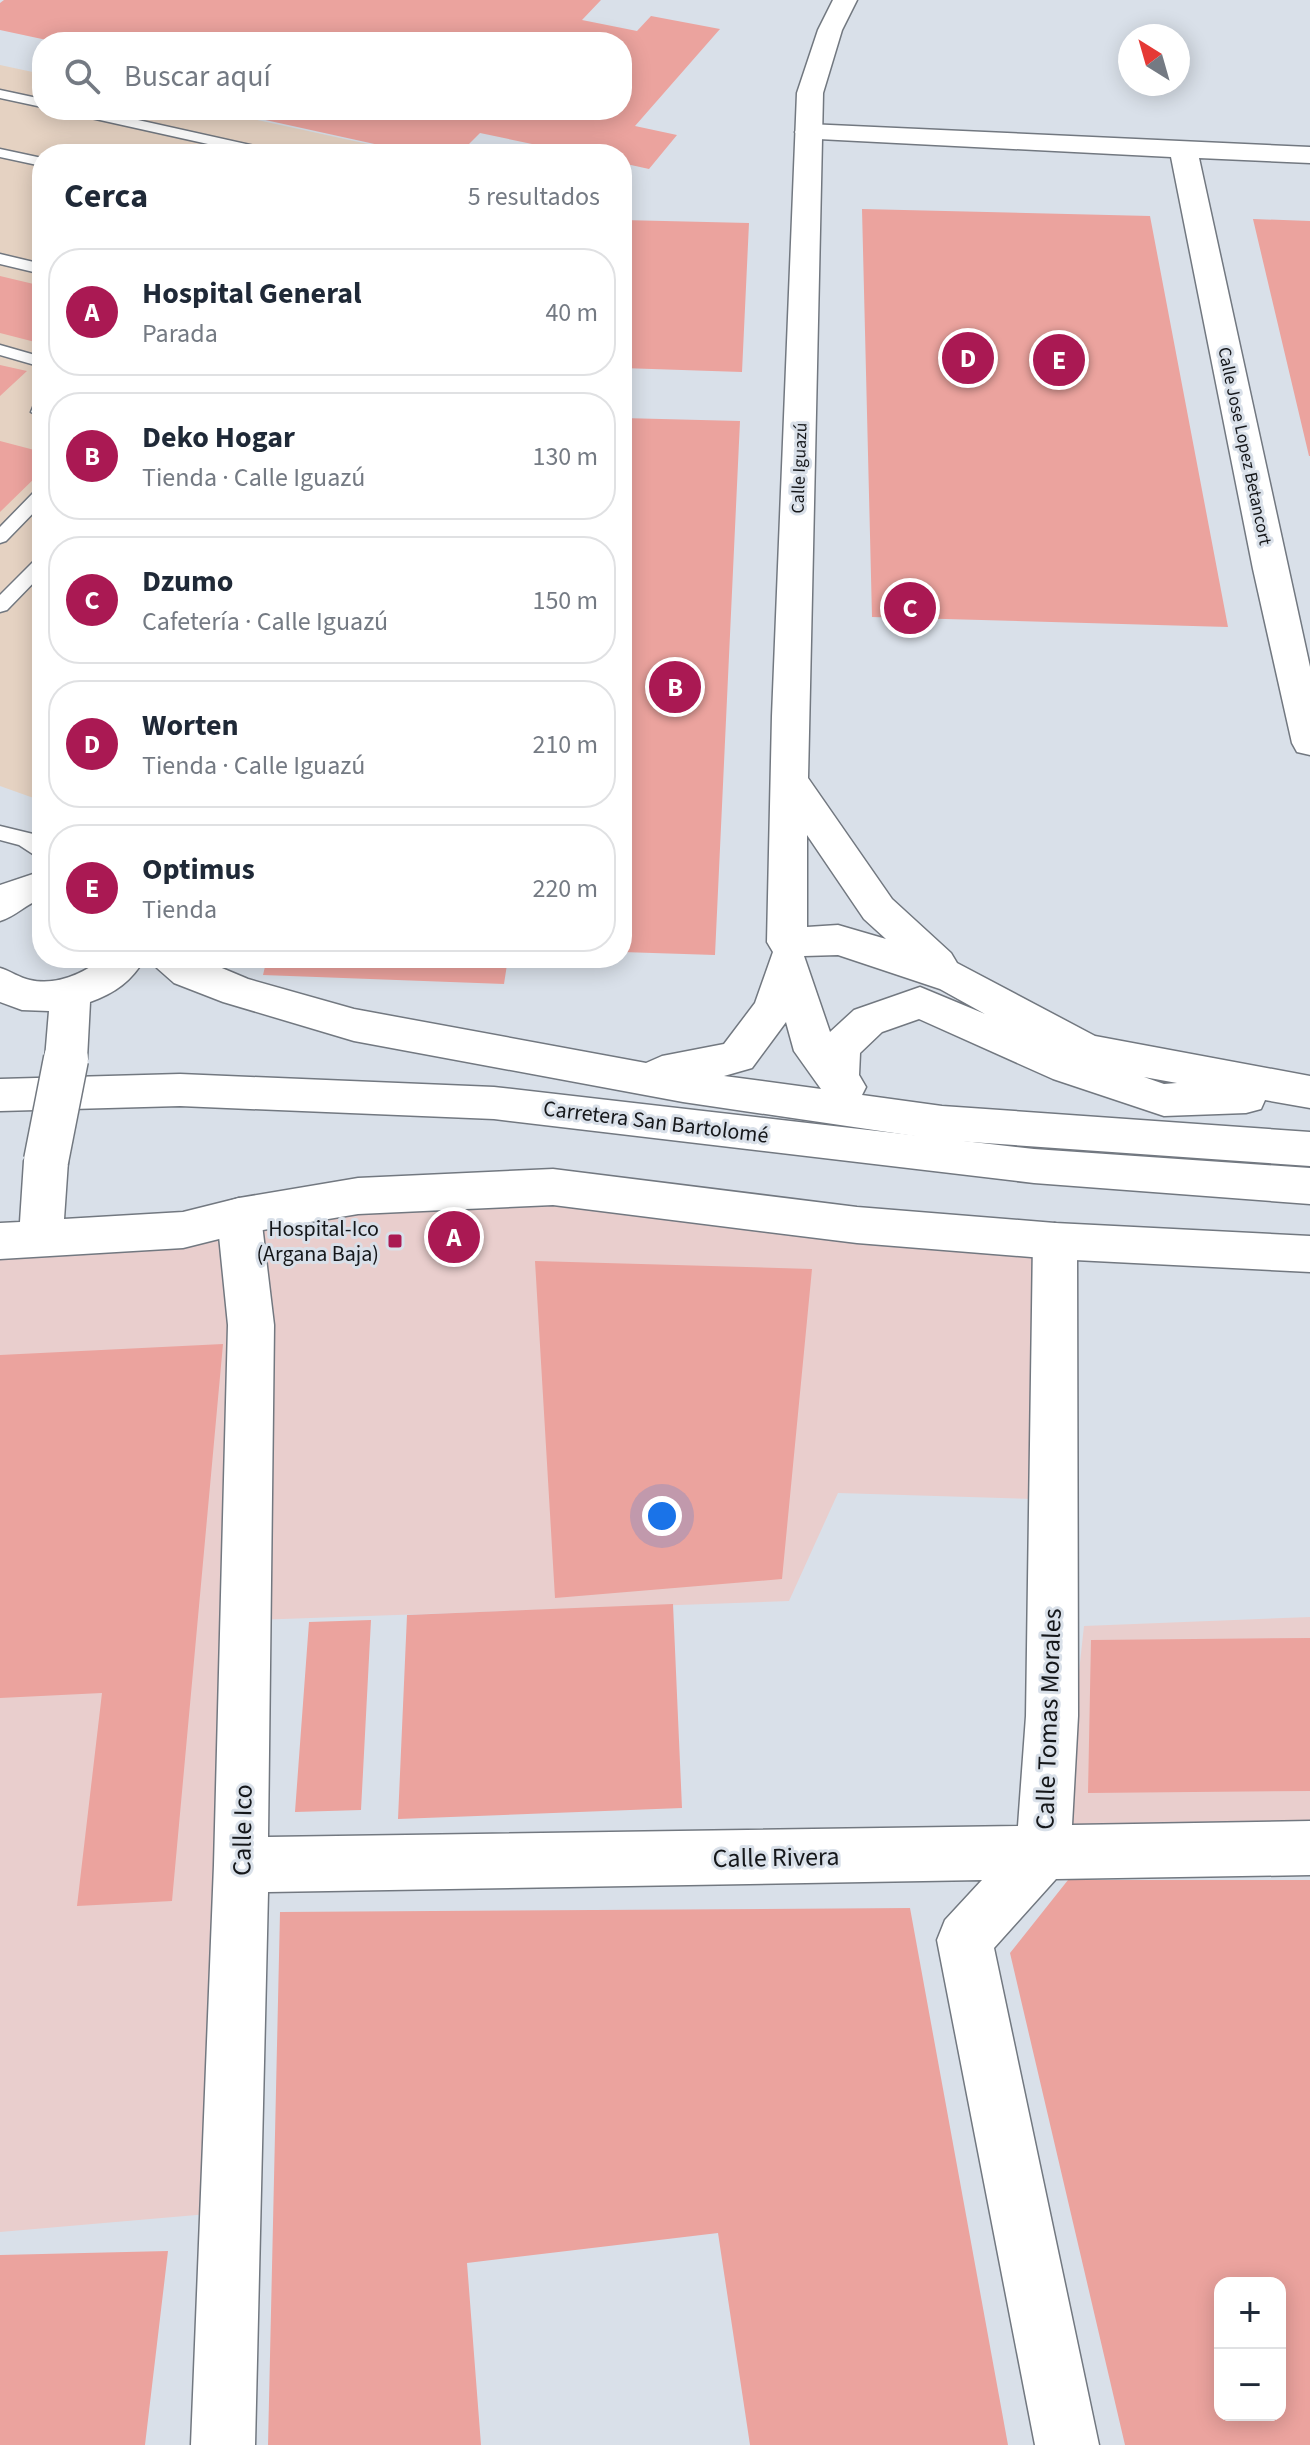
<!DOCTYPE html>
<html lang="es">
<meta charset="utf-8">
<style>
body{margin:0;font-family:"Source Sans 3",sans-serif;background:#f6f6f7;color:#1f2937}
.controls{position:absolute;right:24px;bottom:24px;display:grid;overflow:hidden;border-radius:16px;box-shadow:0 4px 20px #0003}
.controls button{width:72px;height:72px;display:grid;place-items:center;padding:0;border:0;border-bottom:2px solid #e0e1e3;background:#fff;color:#1f2937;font:40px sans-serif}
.compass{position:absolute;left:1118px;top:24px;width:72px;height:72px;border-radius:50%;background:#fff;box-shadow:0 4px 20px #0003;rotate:323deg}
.you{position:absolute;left:662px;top:1516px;width:28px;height:28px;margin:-20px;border:6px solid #fff;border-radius:50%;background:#1a73e8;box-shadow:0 0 0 12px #1a73e833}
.badge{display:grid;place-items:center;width:52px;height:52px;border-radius:50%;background:#aa1953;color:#fff;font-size:26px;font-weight:700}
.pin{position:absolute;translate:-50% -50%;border:4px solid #fff;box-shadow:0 2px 8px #0006}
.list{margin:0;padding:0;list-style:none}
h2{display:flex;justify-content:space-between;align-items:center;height:104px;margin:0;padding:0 32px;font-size:34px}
h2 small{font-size:26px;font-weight:400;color:#747a83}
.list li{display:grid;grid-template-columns:52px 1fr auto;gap:24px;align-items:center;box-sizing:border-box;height:128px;margin:0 16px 16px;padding:0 16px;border:2px solid #e0e1e3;border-radius:32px}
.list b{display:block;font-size:30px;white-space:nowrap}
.list p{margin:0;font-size:26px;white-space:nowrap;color:#747a83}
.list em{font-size:26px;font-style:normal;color:#747a83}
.icon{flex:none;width:44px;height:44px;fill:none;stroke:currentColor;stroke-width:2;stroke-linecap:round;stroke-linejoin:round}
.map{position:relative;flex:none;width:1310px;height:2445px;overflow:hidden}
.search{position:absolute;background:#fff;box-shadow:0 4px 20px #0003;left:32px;top:32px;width:600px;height:88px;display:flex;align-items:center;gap:20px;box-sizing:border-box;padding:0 28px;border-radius:32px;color:#747a83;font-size:30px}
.panel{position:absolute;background:#fff;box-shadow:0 4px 20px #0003;left:32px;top:144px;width:600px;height:824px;border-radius:32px}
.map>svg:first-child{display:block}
.commercial{fill:#e9cecd}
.medical{fill:#e5d2c2}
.building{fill:#eba39e;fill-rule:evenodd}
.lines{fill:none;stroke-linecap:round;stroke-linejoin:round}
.lane-casing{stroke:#727880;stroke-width:3}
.street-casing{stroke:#727880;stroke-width:3}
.secondary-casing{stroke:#727880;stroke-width:3}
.primary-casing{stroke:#727880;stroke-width:3}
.lane{fill:#fff;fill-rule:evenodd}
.street{fill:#fff;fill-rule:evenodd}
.secondary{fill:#fff;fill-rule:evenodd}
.primary{fill:#fff;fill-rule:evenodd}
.secondary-bridge-casing{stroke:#727880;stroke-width:47;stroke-linecap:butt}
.secondary-bridge{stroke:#fff;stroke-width:44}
.poi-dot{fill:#aa1953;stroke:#d9e0e9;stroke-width:3}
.labels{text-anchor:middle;stroke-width:6;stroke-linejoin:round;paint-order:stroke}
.far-street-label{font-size:18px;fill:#15171a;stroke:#d9e0e9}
.street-label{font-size:22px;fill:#15171a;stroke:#d9e0e9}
.poi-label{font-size:22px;fill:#15171a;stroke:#d9e0e9;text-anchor:end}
.near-street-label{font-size:26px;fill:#15171a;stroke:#d9e0e9}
</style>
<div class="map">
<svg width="1310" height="2445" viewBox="0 0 1310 2445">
<rect width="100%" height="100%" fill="#d9e0e9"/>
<!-- commercial -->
<path class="commercial" d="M536,1202L1039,1250L1035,1499L838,1493L789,1601L229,1621L208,2214L0,2232V1244L350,1211Z
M1310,1617V1831L1061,1835L1084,1626Z"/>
<!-- medical -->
<path class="medical" d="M0,65L42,74V110H211L414,154H42V801L0,786Z"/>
<!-- building -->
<path class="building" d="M4,0H601L582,20L637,31L651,16L720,29L635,126L677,135L649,169L622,163V154H580L480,133L459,154H420L224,111L622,110V42H56L0,30V3Z
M862,209L1150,216L1228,627L872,617Z
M1253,219L1310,221V456H1309Z
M622,220L749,223L742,372L622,368Z
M0,276L42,286V335L35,342L0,333Z
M0,365L27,371L0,396Z
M622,418L740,421L715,955L622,952Z
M0,441L42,452V471L0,512Z
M267,958H508L504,984L263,975Z
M535,1261L812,1269L782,1579L555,1598Z
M223,1344L172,1901L77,1906L102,1693L0,1698V1355Z
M673,1604L682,1808L398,1819L407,1615Z
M371,1620L361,1810L295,1812L309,1622Z
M1310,1638V1791L1088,1793L1091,1640Z
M1068,1880H1310V2445H1125L1010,1953ZM1220,2283H1280V2415H1220Z
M910,1908L1008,2445H750L718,2233L467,2263L481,2445H268L280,1912Z
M168,2251L145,2445H0V2255Z"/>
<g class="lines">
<defs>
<path id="lane" d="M0,90L42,99V107L0,98Z
M66,110H93L273,150L280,154H253L73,114Z
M0,149L42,158V166L0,157Z
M0,254L42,264V274L0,264Z
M0,345L42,357V367L0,355Z
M42,399V418L31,412L36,400Z
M42,489V504L6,541L0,543V527L36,490Z
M42,557V574L7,610L0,612V595L36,559Z
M0,826L33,834L42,841V860L19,845L0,840Z"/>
<path id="street" d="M808,124L1310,147V163L1199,158L1310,667V755L1297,752L1292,743L1253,569L1171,157L799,138L795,132L799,126Z
M239,1198L255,1203L261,1216L274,1325L268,1837L1018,1826L1026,1716L1033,1241L1039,1228L1055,1223L1071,1228L1077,1241L1078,1716L1072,1825L1310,1821V1875L1056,1879L994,1948L1099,2445H1035L937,1940L945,1920L982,1880L268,1892L255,2445H191L214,1865L228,1325L217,1216L223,1203Z"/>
<path id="secondary" d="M833,0H857L842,30L823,93L808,778L892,899L951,953L957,963L1095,1036L1310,1076V1108L1265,1100L1261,1109L1246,1113L1164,1116L1053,1079L919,1019L882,1032L860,1053L859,1075L866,1087L862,1095L942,1106L1310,1132V1166L942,1140L683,1102L354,1041L223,1002L174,983L157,968L151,958H198L248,979L354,1009L646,1063L662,1056L724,1044L755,1003L773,952L767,942L772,716L797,93L818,30ZM807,835L864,919L886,939L838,925L807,927ZM838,955L940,989L985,1014L920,987L854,1010L830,1032L804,956ZM786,1022L794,1051L821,1089L724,1076L752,1068ZM1144,1077L1177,1083L1164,1084Z
M42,871V899C26,903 17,916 0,921V885Z
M103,958H145C132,981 115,993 90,1002L87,1059L81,1070L66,1075L51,1070L45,1059L49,1011L22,1010L0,1002V968C10,971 20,978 30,980C56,986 83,974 103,958Z
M46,1144L61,1149L68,1161L64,1219L183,1212L239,1198L358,1178L553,1169L857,1207L1055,1223L1310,1236V1272L1055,1259L857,1243L553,1205L358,1214L239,1234L183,1248L0,1259V1223L20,1222L24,1161L31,1149Z"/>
<path id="primary" d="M180,1074L494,1087L1034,1149L1310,1168V1204L1034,1183L494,1119L180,1106L0,1111V1079Z"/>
</defs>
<!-- lane casing -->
<use href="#lane" class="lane-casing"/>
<!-- street casing -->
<use href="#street" class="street-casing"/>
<!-- secondary casing -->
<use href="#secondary" class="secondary-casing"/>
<!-- primary casing -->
<use href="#primary" class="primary-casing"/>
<!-- lane -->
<use href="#lane" class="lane"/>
<!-- street -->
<use href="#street" class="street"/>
<!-- secondary -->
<use href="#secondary" class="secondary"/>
<!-- primary -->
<use href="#primary" class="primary"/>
<defs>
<path id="secondary-bridge" d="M46,1161L66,1059"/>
</defs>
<!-- secondary-bridge casing -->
<use href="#secondary-bridge" class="secondary-bridge-casing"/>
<!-- secondary-bridge -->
<use href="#secondary-bridge" class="secondary-bridge"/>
</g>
<!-- markers -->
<rect class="poi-dot" x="387" y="1233" width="16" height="16" rx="4"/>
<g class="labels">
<!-- far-street labels -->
<g class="far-street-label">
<text transform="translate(1245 446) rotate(78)" y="6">Calle Jose Lopez Betancort</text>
<text transform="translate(799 468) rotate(-88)" y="6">Calle Iguazú</text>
</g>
<!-- street labels -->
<g class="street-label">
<text transform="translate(656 1121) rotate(7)" y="8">Carretera San Bartolomé</text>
</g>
<!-- poi labels -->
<g class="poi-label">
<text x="379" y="1236">Hospital-Ico<tspan x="379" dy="25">(Argana Baja)</tspan></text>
</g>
<!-- near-street labels -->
<g class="near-street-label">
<text transform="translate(1048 1719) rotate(-88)" y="9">Calle Tomas Morales</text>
<text transform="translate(242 1830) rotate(-89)" y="9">Calle Ico</text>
<text transform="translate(776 1857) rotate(-1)" y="9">Calle Rivera</text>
</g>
</g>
</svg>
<div class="controls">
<button>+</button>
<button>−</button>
</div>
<svg class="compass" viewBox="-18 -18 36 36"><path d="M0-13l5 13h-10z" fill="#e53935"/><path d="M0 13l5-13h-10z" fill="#747a83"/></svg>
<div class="you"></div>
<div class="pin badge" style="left:454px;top:1237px">A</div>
<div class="pin badge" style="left:675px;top:687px">B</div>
<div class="pin badge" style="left:910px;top:608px">C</div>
<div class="pin badge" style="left:968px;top:358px">D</div>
<div class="pin badge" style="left:1059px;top:360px">E</div>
<div class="search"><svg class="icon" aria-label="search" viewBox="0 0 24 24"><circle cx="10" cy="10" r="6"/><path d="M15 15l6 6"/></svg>Buscar aquí</div>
<section class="panel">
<h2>Cerca<small>5 resultados</small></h2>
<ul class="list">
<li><span class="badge">A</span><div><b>Hospital General</b><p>Parada</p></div><em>40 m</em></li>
<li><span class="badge">B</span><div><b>Deko Hogar</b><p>Tienda · Calle Iguazú</p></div><em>130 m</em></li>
<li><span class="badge">C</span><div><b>Dzumo</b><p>Cafetería · Calle Iguazú</p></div><em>150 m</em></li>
<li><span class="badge">D</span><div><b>Worten</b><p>Tienda · Calle Iguazú</p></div><em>210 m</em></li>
<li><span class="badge">E</span><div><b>Optimus</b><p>Tienda</p></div><em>220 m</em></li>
</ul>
</section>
</div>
